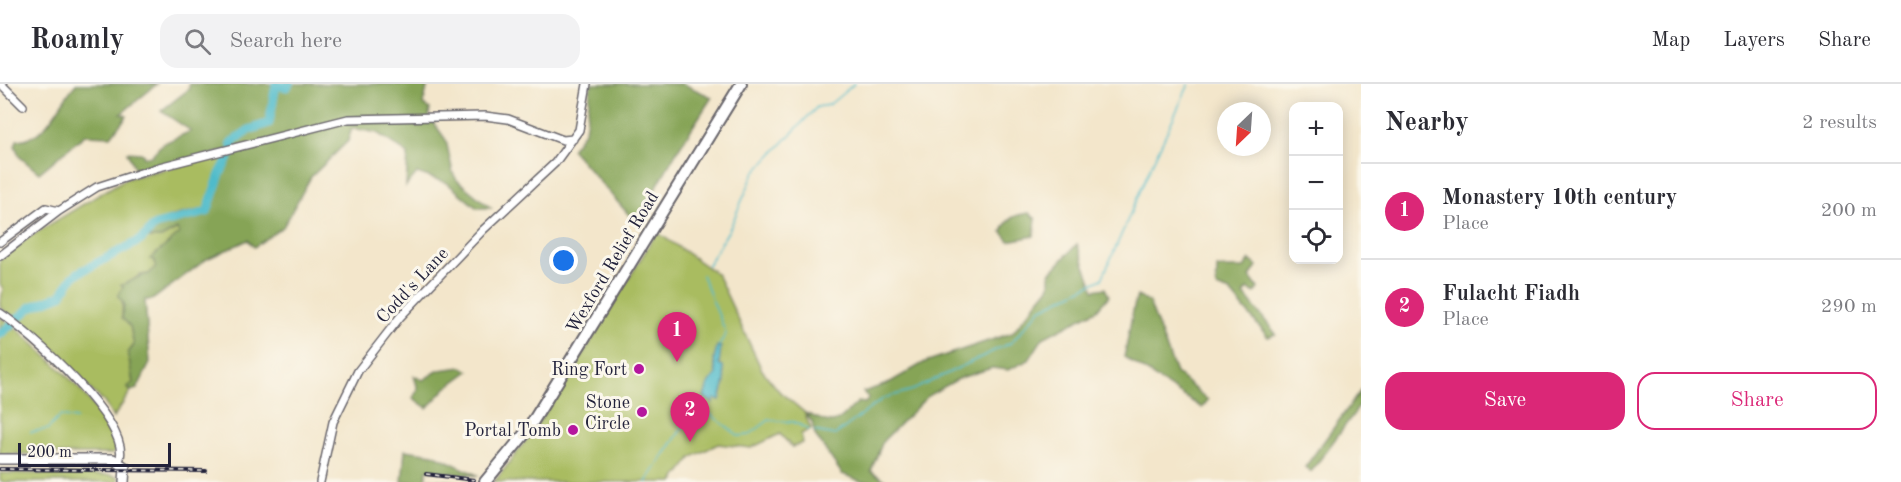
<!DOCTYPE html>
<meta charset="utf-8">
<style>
body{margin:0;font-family:"Old Standard TT",serif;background:#f2f2f3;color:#2b2b33}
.controls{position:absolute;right:18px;top:18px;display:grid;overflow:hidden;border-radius:12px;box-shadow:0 3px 15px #0003}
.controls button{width:54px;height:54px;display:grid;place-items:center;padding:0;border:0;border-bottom:2px solid #e1e1e2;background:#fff;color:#2b2b33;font:30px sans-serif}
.compass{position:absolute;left:1217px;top:18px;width:54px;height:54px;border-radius:50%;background:#fff;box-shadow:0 3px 15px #0003;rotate:205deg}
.scale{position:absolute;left:18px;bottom:15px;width:153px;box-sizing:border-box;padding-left:6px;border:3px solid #22223b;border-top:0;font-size:16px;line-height:21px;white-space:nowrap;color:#22223b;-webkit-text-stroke:4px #fbf7ec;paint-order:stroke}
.you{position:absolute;left:564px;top:177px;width:21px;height:21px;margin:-15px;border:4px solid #fff;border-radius:50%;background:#1a73e8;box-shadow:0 0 0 9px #1a73e833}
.badge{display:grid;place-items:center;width:39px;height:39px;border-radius:50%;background:#db2777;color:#fff;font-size:20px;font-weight:700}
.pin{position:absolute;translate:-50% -50px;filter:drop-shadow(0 2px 3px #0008)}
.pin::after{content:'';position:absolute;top:32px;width:21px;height:18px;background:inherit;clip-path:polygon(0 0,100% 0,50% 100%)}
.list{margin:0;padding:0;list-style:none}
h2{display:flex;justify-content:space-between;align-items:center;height:78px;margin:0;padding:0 24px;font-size:26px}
h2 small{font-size:20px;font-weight:400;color:#7c7c81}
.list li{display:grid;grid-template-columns:39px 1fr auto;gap:18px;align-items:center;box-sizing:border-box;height:96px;padding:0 24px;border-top:2px solid #e1e1e2}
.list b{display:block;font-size:22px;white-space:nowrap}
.list p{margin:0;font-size:20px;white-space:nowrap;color:#7c7c81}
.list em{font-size:20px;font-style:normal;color:#7c7c81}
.actions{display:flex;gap:12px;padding:18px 24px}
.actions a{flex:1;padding:14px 0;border:2px solid #db2777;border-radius:18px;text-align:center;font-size:21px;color:#db2777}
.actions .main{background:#db2777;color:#fff}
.icon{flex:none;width:33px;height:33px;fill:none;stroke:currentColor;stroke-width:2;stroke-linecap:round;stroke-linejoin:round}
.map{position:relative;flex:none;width:1361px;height:398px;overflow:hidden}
header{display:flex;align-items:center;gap:36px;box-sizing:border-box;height:84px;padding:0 30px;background:#fff;border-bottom:2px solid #e1e1e2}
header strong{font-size:28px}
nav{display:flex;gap:33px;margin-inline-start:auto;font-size:21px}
.search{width:420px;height:54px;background:#f2f2f3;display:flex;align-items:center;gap:15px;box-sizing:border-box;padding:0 21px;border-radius:18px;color:#7c7c81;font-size:22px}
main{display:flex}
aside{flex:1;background:#fff}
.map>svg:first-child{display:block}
.green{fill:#a9bc60;stroke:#666f4e;stroke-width:1.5}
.forest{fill:#86a456;stroke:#546348;stroke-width:1.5}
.water{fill:#4fbbca;stroke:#386e82;stroke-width:1.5}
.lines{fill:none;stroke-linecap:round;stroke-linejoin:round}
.stream{stroke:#4fbbca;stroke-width:1.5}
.river{stroke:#4fbbca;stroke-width:9}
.minor-casing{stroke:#6b676d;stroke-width:10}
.major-casing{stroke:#6b676d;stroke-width:12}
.highway-casing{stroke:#6b676d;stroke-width:14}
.minor{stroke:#fff;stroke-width:7}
.major{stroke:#fff;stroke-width:9}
.highway{stroke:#fff;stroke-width:10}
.rail-casing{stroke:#22223b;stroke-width:4}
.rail{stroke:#fbf7ec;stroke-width:1.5;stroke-dasharray:4.5;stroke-linecap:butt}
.poi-dot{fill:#b5179e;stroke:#fbf7ec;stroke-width:2}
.labels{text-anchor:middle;stroke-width:6;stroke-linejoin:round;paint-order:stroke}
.street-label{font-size:18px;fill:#22223b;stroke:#fbf7ec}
.poi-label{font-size:18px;fill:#22223b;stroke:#fbf7ec;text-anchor:end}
</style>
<header>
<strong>Roamly</strong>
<div class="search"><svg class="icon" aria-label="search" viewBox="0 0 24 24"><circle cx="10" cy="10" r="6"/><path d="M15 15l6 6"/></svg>Search here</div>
<nav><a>Map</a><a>Layers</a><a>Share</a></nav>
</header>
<main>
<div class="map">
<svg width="1361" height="398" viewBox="0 0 1361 398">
<rect width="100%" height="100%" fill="#fbf7ec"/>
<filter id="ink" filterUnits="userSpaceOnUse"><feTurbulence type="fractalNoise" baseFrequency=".0167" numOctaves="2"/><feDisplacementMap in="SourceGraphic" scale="12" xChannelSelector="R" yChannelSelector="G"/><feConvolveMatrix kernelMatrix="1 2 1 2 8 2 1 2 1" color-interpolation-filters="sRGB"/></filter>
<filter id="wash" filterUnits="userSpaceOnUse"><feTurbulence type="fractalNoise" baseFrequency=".008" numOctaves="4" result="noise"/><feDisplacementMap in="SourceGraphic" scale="24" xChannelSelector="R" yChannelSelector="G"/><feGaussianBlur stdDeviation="1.35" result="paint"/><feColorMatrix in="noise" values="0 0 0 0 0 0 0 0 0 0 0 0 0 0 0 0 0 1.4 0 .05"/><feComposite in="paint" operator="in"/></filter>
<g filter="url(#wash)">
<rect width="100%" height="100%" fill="#f3e6cb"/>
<!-- green -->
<path class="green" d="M225,71L205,125C181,130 158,132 142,152L144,154H161L178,145L180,150L150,175L155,176L156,183L149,190L140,191L123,203L122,234L130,242L134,261L128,269L133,299L127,304L131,307L113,334L104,318L0,223L3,204L0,201V176L29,153L125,95Z
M657,148L717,190L762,286L779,307L804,328L811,345L801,350L803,359L792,363L780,350L751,364L718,360L692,373L673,398H494C557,321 605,233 657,148Z
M0,233L14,242C54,280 97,312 117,365L113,370H0Z
M0,389L109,391L119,393L118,398H3L0,396Z"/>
<!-- forest -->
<path class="forest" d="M76,0H157L121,30L127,32L111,52L85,51L39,89L20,73L15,62L17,56C49,55 57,20 76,0Z
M189,0H428L423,21L430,25L429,32L446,56L453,89L457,96L491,124H477L447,99L417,89L406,102L408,70L377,49L352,44L348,57L311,93L283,143L254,163L248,156L207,175L152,216H145L150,279L137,305L131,307L127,303L133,299L128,269L134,261L130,242L122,234L124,220L118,212L123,203L121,201C132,198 138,191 149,190L156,182L155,176L150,175L179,150L177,145L161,154H144L155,141L163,137L207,128L220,90L233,65L137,89L127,68L141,69L145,73L151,72L162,60L191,47L161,27L189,5Z
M591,0H683L712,13L676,69L636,139L571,65L585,47Z
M1029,129L1036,135L1034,152L1009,157L1002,148C1007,134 1014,131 1029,129Z
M1077,160L1094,206L1105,204L1109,212L1097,226L1043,254L1029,276L1008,286L992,284L960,294L929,311L883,357L871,387L888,398H863L842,390L815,351L812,338L805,329C838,342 831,343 858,318L865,319L869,314L863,308L887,300L925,278L1012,249L1050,202V189Z
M1250,176L1257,182L1250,193L1258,204L1255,209L1248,205L1244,210L1276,250L1268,253L1230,208L1216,203L1217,184H1244Z
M1137,212L1149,218L1176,289L1208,316L1202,324L1124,273C1129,253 1130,233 1137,212Z
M462,283L469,287L446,304L427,324L413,314L418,305L414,292L423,296L439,286Z
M1361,306V320L1311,388L1305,383Z
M405,366L433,370L479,392L427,386L426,395L458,398H402Z"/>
<!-- water -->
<path class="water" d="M717,262L721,263L719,280L723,282L725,297L720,316L714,315L713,319L704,313L709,298L716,291L714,276Z"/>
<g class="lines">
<!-- stream -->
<path class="stream" d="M1152,80L1189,0
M708,181L730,144L754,89L817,23L829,21L854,0
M702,191L726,249L719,262
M706,327L739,352L749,351L769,336L794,338L809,346
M814,347L835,351L884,314L913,306L1012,258L1040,225L1102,195L1151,82
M31,348L48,345L60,332L76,335
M646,398L697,322L703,324"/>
<!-- river -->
<path class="river" d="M0,250L31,223L61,211L72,194L78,189L141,156L155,141L207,128L220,90L233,65L231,59L249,46L269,39L276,1L287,3L289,0"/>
</g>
</g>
<g filter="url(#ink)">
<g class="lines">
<defs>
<path id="minor" d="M1,0L23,22
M0,158L46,124L59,127
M0,172L59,127L97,103L159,83L348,35L485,32L508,35L563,56L573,55
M0,229C28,247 135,341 119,377
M320,398L333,338L358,287L400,233L483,146L555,79L579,46L587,0"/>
<path id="major" d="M0,375H113L125,383L124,398"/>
<path id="highway" d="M485,398L527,347L741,0"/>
</defs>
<!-- minor casing -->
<use href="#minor" class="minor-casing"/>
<!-- major casing -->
<use href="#major" class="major-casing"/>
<!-- highway casing -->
<use href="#highway" class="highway-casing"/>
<!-- minor -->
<use href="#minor" class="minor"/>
<!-- major -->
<use href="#major" class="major"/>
<!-- highway -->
<use href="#highway" class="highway"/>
<defs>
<path id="rail" d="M0,385L206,387
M426,390L474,396"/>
</defs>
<!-- rail casing -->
<use href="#rail" class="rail-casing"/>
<!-- rail -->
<use href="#rail" class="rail"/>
</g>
</g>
<!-- markers -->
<g class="poi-dot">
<circle cx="639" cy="285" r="6"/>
<circle cx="642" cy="328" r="6"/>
<circle cx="573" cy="346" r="6"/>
</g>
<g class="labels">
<!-- street labels -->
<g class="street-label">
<text transform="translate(612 178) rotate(-59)" y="6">Wexford Relief Road</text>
<text transform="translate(412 201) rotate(-47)" y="6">Codd's Lane</text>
</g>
<!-- poi labels -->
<g class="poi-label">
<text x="627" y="291">Ring Fort</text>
<text x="630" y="324">Stone<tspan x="630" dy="21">Circle</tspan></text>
<text x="561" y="352">Portal Tomb</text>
</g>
</g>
</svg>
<div class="controls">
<button>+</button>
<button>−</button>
<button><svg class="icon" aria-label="locate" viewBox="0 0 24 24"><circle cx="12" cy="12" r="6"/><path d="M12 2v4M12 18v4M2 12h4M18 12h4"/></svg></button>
</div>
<svg class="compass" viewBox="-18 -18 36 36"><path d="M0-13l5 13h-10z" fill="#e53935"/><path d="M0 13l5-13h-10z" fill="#7c7c81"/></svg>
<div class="scale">200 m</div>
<div class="you"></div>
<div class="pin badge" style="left:677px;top:278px">1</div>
<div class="pin badge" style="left:690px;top:358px">2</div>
</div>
<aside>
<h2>Nearby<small>2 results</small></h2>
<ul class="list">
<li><span class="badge">1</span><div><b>Monastery 10th century</b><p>Place</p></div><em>200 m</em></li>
<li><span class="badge">2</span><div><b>Fulacht Fiadh</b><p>Place</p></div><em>290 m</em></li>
</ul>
<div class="actions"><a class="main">Save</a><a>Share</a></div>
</aside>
</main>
